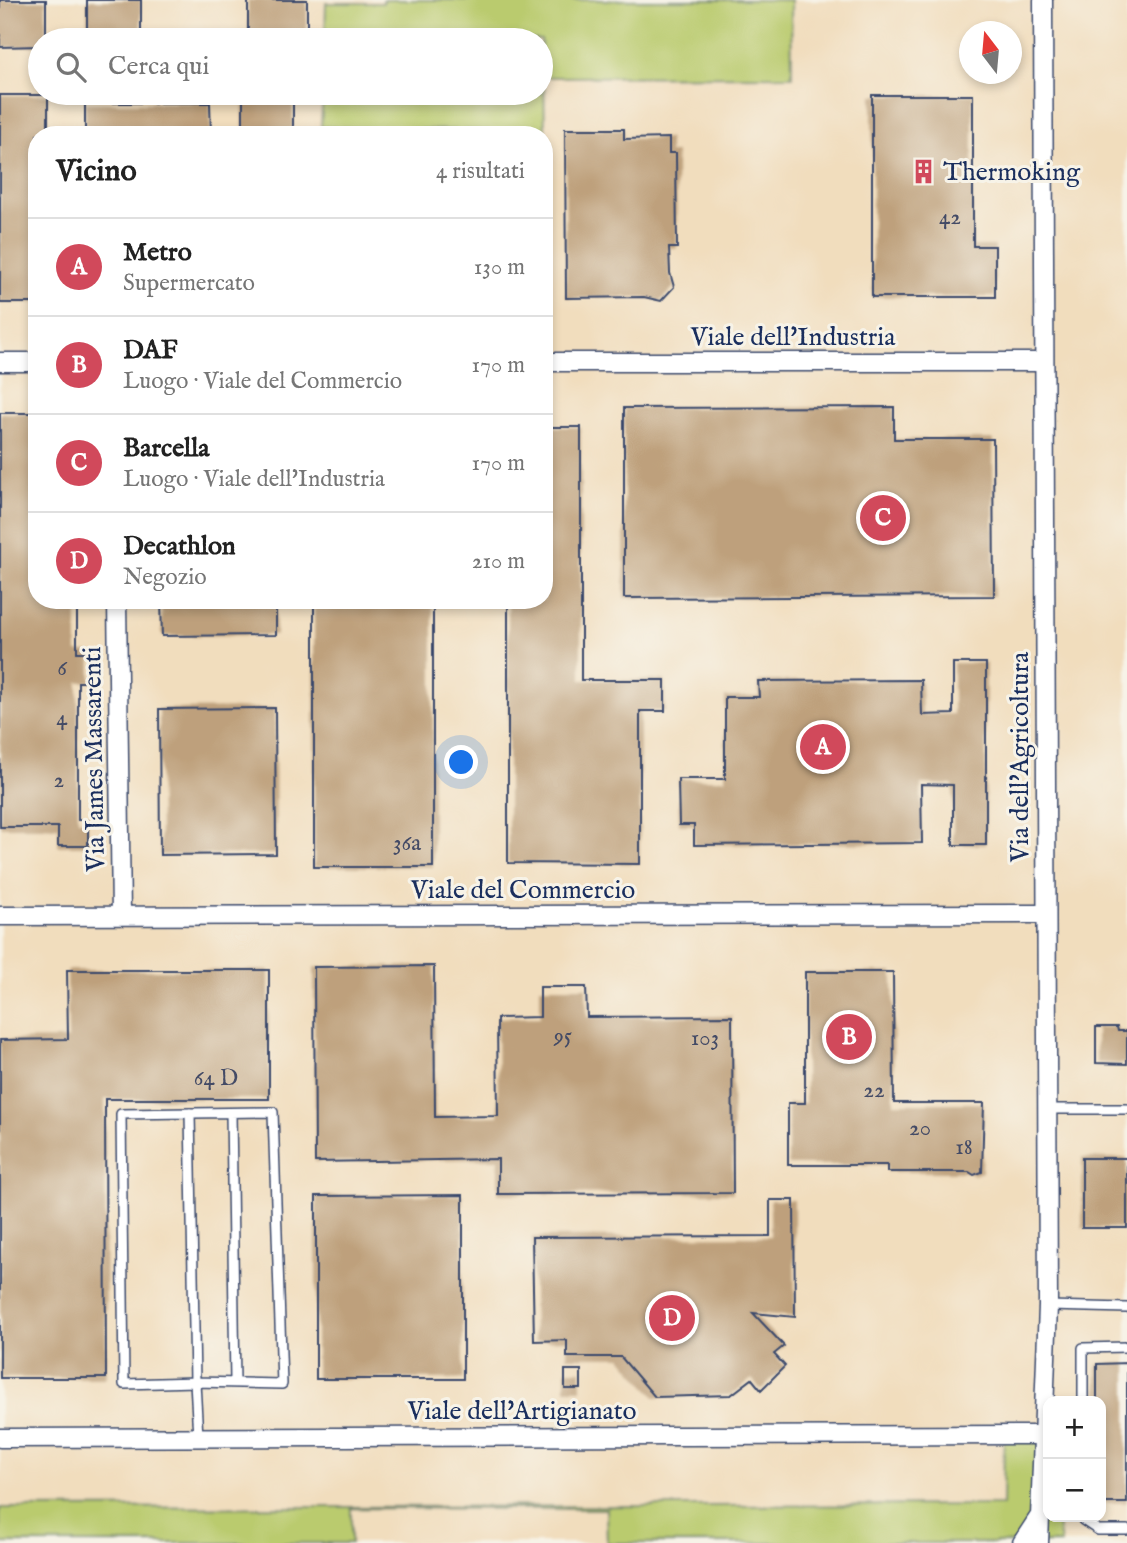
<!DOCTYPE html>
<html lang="it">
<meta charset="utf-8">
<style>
body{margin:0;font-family:"IM FELL English",serif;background:#f2f2f2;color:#222}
.controls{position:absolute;right:21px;bottom:21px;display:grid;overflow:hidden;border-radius:14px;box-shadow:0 4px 10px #0003}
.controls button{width:63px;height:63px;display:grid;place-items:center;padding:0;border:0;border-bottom:2px solid #e0e0e0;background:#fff;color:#222;font:35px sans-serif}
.compass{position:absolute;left:959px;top:21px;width:63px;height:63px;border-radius:50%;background:#fff;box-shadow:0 4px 10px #0003;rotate:344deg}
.you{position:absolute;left:462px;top:763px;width:24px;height:24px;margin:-18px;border:5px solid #fff;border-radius:50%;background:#1a73e8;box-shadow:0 0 0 10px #1a73e833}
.badge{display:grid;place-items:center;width:46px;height:46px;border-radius:50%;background:#d1495b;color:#fff;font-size:23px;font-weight:700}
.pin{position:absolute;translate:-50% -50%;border:4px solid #fff;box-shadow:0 2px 7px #0006}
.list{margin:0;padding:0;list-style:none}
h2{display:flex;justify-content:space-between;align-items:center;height:91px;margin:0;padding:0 28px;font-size:30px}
h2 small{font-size:23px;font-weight:400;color:#767676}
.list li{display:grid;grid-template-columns:46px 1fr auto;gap:21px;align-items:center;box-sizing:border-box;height:98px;padding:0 28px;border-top:2px solid #e0e0e0}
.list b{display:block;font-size:26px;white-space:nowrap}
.list p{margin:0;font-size:23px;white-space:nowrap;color:#767676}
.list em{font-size:23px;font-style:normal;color:#767676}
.icon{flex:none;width:38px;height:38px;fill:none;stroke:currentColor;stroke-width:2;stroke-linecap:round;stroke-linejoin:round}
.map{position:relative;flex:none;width:1127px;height:1543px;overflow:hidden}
.search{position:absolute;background:#fff;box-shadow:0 4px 10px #0003;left:28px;top:28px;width:525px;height:77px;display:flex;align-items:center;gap:18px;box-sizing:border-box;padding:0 24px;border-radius:38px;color:#767676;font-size:26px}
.panel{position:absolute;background:#fff;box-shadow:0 4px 10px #0003;left:28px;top:126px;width:525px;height:483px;border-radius:28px}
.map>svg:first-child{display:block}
.green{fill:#bacb6e;stroke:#6a7d66;stroke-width:2}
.building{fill:#bea07c}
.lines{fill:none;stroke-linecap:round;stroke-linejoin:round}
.service-casing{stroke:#3b496c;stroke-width:12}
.minor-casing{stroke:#3b496c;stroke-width:21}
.service{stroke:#fff;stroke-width:9}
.minor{stroke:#fff;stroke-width:18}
.labels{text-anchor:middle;stroke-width:6;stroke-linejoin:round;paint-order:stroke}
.number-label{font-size:23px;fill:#444b66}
.poi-label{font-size:26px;fill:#1b2f5e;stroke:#f7f3e8;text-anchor:start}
.street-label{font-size:26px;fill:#1b2f5e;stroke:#f7f3e8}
</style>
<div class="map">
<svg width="1127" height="1543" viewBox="0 0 1127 1543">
<rect width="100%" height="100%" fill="#f7f3e8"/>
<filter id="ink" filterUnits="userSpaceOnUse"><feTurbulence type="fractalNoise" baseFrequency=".0143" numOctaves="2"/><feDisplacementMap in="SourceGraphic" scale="14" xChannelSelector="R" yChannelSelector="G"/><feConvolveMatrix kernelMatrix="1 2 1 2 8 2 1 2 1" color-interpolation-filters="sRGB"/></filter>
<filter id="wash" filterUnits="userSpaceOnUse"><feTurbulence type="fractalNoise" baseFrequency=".00686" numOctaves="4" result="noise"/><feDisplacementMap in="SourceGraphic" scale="28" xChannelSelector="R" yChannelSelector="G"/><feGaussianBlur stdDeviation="1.57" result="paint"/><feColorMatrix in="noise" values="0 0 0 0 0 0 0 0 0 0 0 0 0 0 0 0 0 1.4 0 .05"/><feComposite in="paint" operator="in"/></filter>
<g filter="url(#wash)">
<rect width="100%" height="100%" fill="#f1ddbd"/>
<!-- green -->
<path class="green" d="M383,0H791L792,76L544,77L545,132L321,127L323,93H541V40H325L326,3H383Z
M1044,1434L1048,1517H1057L1061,1543H607L606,1509L351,1508V1543H0V1508L1003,1505L1004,1439Z"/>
<g id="blocks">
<!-- building -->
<path class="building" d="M0,0H46V40H40V46L0,47Z
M87,0H141V40H87Z
M248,0H307V40H248Z
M243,93H293V135H243Z
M0,95H48V135H37V303H0Z
M872,95H973V246H995V297H872Z
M85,103H210L211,135H85Z
M565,129H624V139L669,138V153H676L677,248H669L670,273L674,287L661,301L644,297L566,298Z
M894,407V439H993L994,596L624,598V408Z
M0,413H37V600H77V652H91V682H78V820H88V846H58V827H0Z
M544,427H581V680H665V711H640V864L508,863V600H544Z
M161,600H276V635L162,636Z
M314,600H433V867H314Z
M953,663H986V845H953V785L921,784L922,843L694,845V825H679L678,779H725V697H759L758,681L921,680L922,715L953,714Z
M275,708L276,854L160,855L159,709Z
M434,966L435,1117L498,1116L497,1018L540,1017V987H586L587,1017L732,1016L733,1193L498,1194V1159L315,1162L314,967Z
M67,970H269V1099H105L106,1378H0V1040L68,1039Z
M805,972H893L894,1103H984L982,1172L974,1175L969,1172H887V1165H788V1103H805Z
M1096,1027H1117L1118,1031H1127V1064L1096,1063Z
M1082,1158H1127V1228H1082Z
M463,1195V1379H316V1196Z
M770,1200H794L795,1317L753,1313L784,1346L774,1354L785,1366L761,1390L752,1379L731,1395L655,1397L621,1357H567V1340L534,1341L532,1237L770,1236Z
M1127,1363V1503H1101V1401H1097V1364Z
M565,1370H581V1389H565Z"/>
</g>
</g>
<g filter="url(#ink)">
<use href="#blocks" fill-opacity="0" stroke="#3b496c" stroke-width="2"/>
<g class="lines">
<defs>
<path id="service" d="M1047,1109H1127
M190,1113L195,1382L124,1384L121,1114L273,1112L282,1384L195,1382L198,1437
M231,1113L235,1383
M1048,1306L1127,1308
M1083,1401V1348L1127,1347
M1083,1517V1520L1098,1530H1127"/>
<path id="minor" d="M0,362H37
M544,362H1043
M117,600L121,916
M0,916L1046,914
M0,1438L1044,1435
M1022,1543L1039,1517
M1039,1543L1048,1306L1043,0"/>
</defs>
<!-- service casing -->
<use href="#service" class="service-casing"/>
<!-- minor casing -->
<use href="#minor" class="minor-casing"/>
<!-- service -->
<use href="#service" class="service"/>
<!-- minor -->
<use href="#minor" class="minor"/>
</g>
</g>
<!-- icons -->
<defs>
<symbol id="building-bare" viewBox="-9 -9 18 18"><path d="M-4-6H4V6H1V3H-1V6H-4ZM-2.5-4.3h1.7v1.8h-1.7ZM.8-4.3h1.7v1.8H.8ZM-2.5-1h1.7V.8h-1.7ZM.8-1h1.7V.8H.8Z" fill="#d1495b" stroke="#f7f3e8" stroke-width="2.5" paint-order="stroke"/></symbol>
</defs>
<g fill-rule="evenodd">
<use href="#building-bare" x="906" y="154" width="35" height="35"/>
</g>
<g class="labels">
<!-- number labels -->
<g class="number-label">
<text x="950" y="224">42</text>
<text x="62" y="675">6</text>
<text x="62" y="725">4</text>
<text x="59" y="787">2</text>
<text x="407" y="850">36a</text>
<text x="563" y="1043">95</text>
<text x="705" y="1045">103</text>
<text x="216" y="1085">64 D</text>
<text x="874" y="1097">22</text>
<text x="920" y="1135">20</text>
<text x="964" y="1154">18</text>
</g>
<!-- poi labels -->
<g class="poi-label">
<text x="943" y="180">Thermoking</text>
</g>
<!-- street labels -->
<g class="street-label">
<text x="793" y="345">Viale dell'Industria</text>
<text transform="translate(1019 757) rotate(-90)" y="9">Via dell'Agricoltura</text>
<text transform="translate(93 759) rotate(-91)" y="9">Via James Massarenti</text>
<text x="523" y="898">Viale del Commercio</text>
<text x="522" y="1419">Viale dell'Artigianato</text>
</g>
</g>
</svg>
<div class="controls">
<button>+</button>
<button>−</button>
</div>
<svg class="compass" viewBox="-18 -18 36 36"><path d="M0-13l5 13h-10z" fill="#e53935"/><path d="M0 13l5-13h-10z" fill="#767676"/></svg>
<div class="you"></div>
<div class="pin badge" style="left:823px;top:747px">A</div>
<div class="pin badge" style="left:849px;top:1037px">B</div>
<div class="pin badge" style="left:883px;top:518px">C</div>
<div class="pin badge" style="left:672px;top:1318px">D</div>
<div class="search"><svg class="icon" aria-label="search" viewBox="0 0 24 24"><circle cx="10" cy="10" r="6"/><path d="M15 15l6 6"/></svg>Cerca qui</div>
<section class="panel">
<h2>Vicino<small>4 risultati</small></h2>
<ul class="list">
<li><span class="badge">A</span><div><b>Metro</b><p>Supermercato</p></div><em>130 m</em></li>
<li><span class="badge">B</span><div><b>DAF</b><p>Luogo · Viale del Commercio</p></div><em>170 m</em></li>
<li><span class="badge">C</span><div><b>Barcella</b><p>Luogo · Viale dell'Industria</p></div><em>170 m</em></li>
<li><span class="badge">D</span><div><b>Decathlon</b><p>Negozio</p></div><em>210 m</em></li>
</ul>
</section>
</div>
